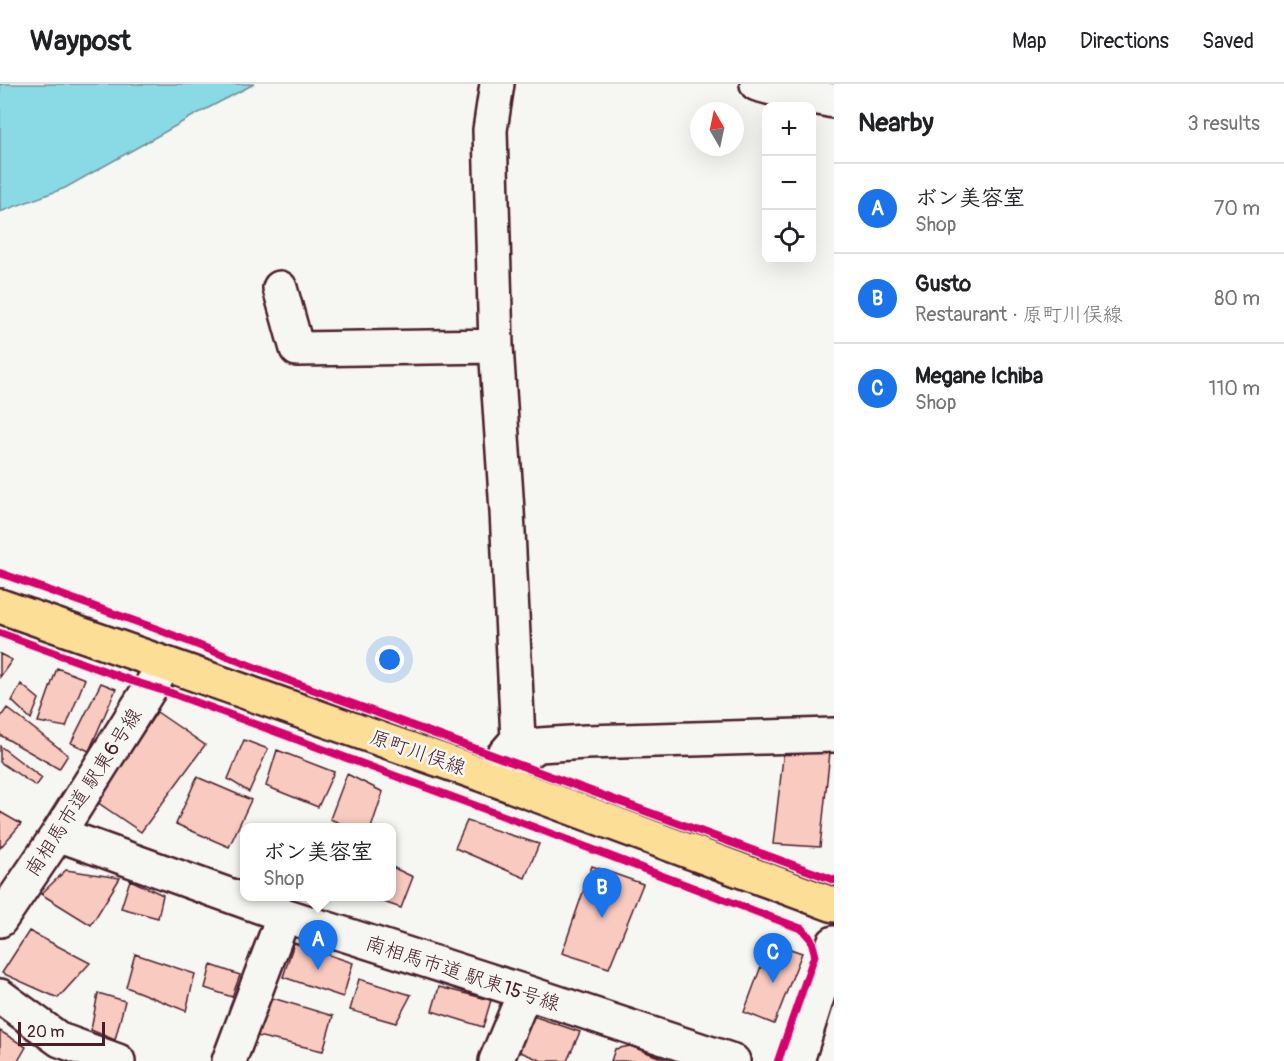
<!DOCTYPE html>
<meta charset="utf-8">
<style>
body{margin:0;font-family:Pangolin,"Klee One",sans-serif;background:#f2f2f2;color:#202124}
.controls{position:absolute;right:18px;top:18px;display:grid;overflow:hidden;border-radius:12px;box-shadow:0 6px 24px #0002}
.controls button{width:54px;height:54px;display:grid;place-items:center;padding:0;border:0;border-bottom:2px solid #e0e0e0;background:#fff;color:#202124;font:30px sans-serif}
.compass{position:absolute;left:690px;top:18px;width:54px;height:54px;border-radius:50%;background:#fff;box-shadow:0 6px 24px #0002;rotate:351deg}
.scale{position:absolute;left:18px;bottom:15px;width:87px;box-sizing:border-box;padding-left:6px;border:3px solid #4a1f2b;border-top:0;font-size:16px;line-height:21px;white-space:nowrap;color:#4a1f2b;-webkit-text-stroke:4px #f6f6f2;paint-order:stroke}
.you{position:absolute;left:390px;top:576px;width:21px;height:21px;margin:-15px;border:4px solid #fff;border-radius:50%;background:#1a73e8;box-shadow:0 0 0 9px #1a73e833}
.badge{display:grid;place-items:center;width:39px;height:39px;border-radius:50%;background:#1a73e8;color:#fff;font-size:20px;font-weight:700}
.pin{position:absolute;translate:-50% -50px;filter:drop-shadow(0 2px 3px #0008)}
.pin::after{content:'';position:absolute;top:32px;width:21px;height:18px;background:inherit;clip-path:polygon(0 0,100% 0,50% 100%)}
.popup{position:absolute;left:240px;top:739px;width:156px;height:78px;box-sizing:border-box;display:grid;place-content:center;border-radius:12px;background:#fff;filter:drop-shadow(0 2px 4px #0005);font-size:20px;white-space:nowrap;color:#757577}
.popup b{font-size:22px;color:#202124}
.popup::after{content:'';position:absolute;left:50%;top:100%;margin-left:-12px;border:12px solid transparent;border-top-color:#fff}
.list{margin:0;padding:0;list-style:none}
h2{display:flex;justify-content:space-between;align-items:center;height:78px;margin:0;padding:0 24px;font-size:26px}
h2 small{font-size:20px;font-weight:400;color:#757577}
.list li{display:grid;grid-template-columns:39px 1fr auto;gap:18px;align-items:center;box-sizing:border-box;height:90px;padding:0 24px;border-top:2px solid #e0e0e0}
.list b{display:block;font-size:22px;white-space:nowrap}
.list p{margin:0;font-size:20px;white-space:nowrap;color:#757577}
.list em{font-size:20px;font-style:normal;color:#757577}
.icon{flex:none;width:33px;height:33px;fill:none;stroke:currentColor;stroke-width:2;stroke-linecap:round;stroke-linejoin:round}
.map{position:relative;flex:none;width:834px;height:977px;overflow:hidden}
header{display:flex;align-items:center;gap:36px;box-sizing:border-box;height:84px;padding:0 30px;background:#fff;border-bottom:2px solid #e0e0e0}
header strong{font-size:28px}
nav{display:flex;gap:33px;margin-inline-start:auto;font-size:21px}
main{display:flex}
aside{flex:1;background:#fff}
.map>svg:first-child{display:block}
.water{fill:#8adae5;stroke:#708f9b;stroke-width:1.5}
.building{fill:#f9cabf;stroke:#4a1f2b;stroke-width:1.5}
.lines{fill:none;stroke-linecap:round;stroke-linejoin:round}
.minor-casing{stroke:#4a1f2b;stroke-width:38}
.major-casing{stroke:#4a1f2b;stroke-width:38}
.minor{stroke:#f6f6f2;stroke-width:33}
.major{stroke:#fdde96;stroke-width:33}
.cycleway-casing{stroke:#f6f6f2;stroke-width:11}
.cycleway{stroke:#d6006c;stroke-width:8}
.labels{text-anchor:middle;stroke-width:5;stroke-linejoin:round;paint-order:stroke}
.street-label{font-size:20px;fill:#4a1f2b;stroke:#f6f6f2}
</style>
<header>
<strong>Waypost</strong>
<nav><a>Map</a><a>Directions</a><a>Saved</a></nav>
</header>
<main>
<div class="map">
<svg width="834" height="977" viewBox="0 0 834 977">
<rect width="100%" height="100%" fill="#f6f6f2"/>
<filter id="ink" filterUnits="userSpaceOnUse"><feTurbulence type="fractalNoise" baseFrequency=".0167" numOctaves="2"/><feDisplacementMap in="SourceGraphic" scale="12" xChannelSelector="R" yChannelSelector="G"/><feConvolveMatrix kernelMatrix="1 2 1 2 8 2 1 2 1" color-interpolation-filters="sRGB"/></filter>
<g filter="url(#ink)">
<!-- water -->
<path class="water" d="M0,0H254L193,32L65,104L0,128Z"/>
<!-- building -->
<path class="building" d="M0,570L12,576L0,593Z
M57,584L85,595L66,643L38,638Z
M101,599L116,605L89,667L71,659Z
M21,600L39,615L31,635L12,617Z
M7,624L68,671L59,685L0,651V634Z
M157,628L205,661L141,748L97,718Z
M244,656L268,665L249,708L228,695Z
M0,662L42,694L36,702L0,678Z
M784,665L830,668L820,763L773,760Z
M277,666L334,688L318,723L266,702Z
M347,690L383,708L371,744H352L330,735Z
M197,693L251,716L229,763L176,740Z
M0,728L21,740L0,764Z
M467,737L539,760L525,794L455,764Z
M592,782L643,800L609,884L562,869Z
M392,783L413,793L401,824L366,812H392Z
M66,786L120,794L91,841L41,810Z
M130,796L163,811L158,834L121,824Z
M29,847L90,879L58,914L2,889Z
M770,858L802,869L774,940L744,928Z
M294,859L353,879L343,913L283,893Z
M135,870L195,890L186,927L126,903Z
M211,881L240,891L232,913L205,904Z
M359,895L411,911L396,939L350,926Z
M439,903L491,916L483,943L432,927Z
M98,909L125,917L115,956L91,946Z
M269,913L333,932L323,967L257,952Z
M533,932L580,948L567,977H542L518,967Z
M0,947L26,963L18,977H0Z
M630,962L669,977H611L615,965Z"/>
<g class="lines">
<defs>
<path id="minor" d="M757,0L779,6L834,17
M280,204L297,265L496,262
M501,684L539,661L586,658L834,651
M486,692L518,655L507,427L496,262L490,46L497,0
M58,750L284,831L525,908L733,977
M0,836L58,750L165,580
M0,912L60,956L118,977
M229,977L284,831
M496,977L525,908
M797,977L834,859"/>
<path id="major" d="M0,522L486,692L834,821"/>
</defs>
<!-- minor casing -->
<use href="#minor" class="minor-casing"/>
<!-- major casing -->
<use href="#major" class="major-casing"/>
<!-- minor -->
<use href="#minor" class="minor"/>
<!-- major -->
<use href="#major" class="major"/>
<defs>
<path id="cycleway" d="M0,489L157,545L282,594L834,796
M0,549L132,597L171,609L536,744L802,845L811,855L815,870L778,977"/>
</defs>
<!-- cycleway casing -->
<use href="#cycleway" class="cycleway-casing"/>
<!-- cycleway -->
<use href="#cycleway" class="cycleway"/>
</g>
</g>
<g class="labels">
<!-- street labels -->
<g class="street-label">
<text transform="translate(418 668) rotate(19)" y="7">原町川俣線</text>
<text transform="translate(83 708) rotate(-57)" y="7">南相馬市道 駅東6号線</text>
<text transform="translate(463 889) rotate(18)" y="7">南相馬市道 駅東15号線</text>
</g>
</g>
</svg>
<div class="controls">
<button>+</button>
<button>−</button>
<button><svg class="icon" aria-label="locate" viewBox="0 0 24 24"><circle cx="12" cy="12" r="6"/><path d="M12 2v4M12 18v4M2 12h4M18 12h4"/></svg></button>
</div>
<svg class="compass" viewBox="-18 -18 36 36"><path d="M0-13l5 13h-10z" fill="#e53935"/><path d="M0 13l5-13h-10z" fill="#757577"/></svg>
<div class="scale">20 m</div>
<div class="you"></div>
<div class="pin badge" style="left:318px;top:886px">A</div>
<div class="popup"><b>ボン美容室</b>Shop</div>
<div class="pin badge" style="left:602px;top:834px">B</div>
<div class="pin badge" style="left:773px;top:899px">C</div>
</div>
<aside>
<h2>Nearby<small>3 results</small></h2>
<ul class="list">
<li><span class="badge">A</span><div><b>ボン美容室</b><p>Shop</p></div><em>70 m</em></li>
<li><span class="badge">B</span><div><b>Gusto</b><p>Restaurant · 原町川俣線</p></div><em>80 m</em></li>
<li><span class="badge">C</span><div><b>Megane Ichiba</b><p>Shop</p></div><em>110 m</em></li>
</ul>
</aside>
</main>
